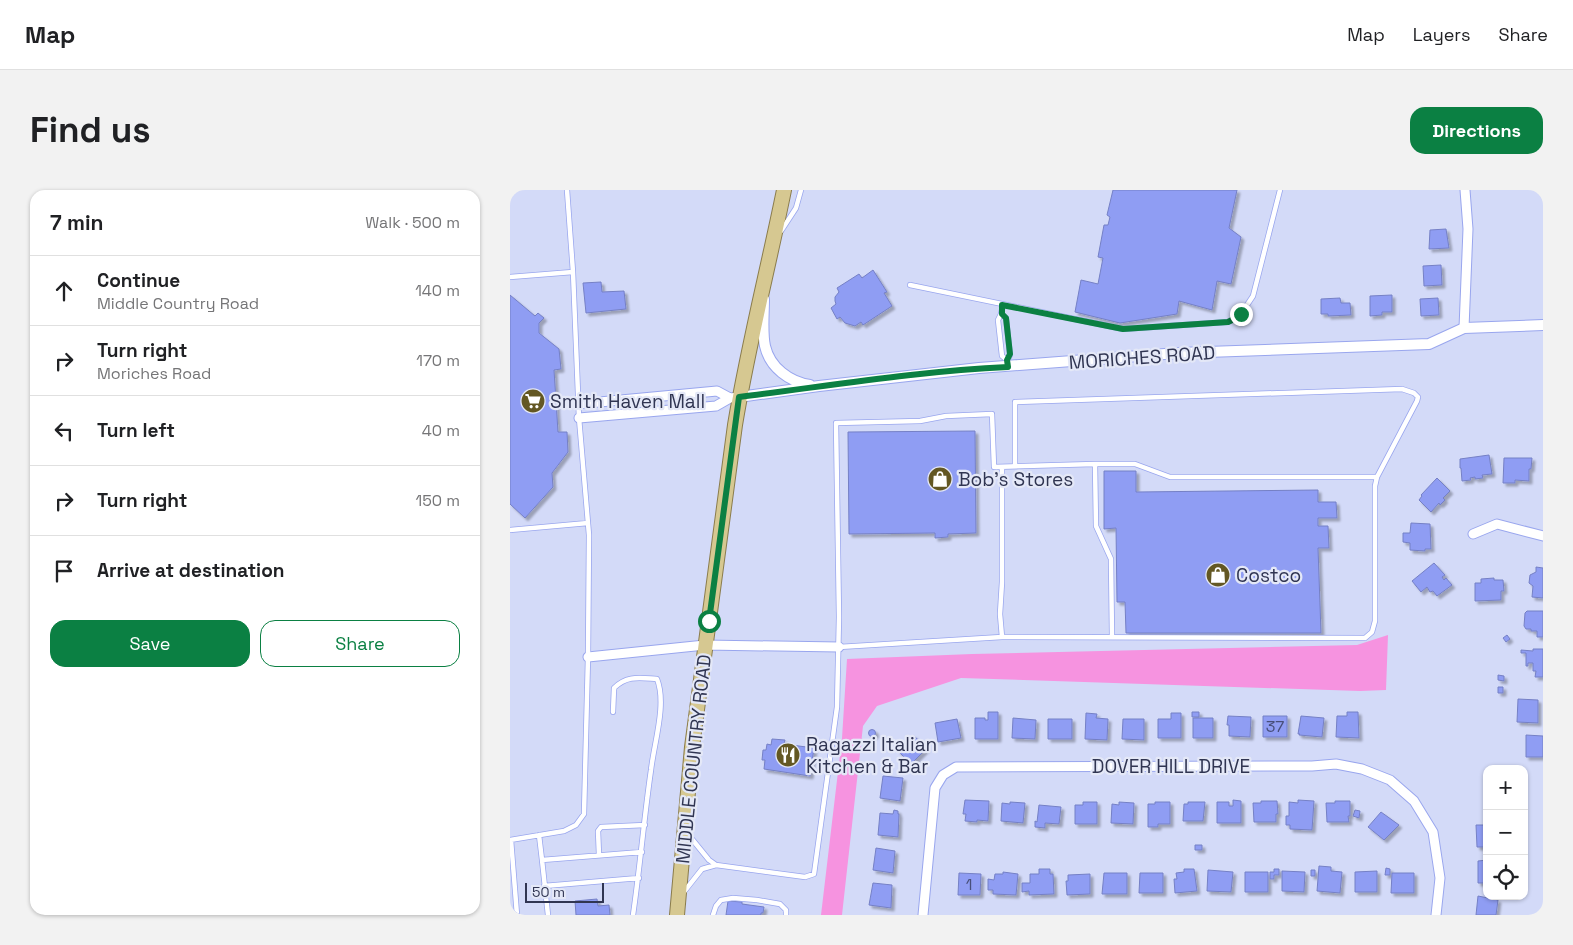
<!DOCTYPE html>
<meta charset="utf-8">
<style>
body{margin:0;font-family:"Space Grotesk",sans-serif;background:#f2f2f2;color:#202124}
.controls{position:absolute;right:15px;bottom:15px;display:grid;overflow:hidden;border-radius:10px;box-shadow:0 1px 4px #0004}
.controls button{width:45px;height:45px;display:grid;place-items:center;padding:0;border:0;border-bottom:1px solid #e0e0e0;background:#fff;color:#202124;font:25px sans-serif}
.scale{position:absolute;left:15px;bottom:12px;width:79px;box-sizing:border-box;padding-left:5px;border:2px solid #303552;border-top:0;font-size:14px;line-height:18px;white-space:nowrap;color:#303552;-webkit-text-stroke:4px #e4e8f7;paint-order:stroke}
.stop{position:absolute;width:15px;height:15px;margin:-11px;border:4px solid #0b8043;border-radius:50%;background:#fff}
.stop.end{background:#0b8043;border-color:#fff;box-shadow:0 1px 5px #0008}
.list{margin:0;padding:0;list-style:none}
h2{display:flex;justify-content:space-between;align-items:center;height:65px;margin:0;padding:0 20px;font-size:21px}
h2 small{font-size:16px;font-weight:400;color:#757577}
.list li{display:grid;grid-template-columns:32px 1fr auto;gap:15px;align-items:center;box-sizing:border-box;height:70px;padding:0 20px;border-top:1px solid #e0e0e0}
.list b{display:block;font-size:19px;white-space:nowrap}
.list p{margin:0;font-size:16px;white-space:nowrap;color:#757577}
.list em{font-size:16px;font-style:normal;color:#757577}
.actions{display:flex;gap:10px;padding:15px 20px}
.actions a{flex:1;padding:11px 0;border:1px solid #0b8043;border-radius:15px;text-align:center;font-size:18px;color:#0b8043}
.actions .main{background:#0b8043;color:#fff}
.icon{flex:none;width:28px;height:28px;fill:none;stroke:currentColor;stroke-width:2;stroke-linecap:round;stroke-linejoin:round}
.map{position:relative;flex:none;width:1033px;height:725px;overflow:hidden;border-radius:15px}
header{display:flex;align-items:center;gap:30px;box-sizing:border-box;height:70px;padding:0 25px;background:#fff;border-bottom:1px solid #e0e0e0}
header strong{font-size:24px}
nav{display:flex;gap:28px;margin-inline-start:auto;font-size:18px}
.intro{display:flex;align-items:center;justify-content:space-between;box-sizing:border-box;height:120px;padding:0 30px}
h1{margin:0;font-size:35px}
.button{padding:12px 22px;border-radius:15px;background:#0b8043;color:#fff;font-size:18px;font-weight:700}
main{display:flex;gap:30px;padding:0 30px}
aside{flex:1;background:#fff;border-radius:15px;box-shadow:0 1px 4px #0004}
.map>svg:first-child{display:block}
.green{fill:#f693e0}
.building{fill:#8f9df3;stroke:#7580c5;filter:url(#shadow)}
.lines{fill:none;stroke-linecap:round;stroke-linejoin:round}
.service-casing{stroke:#99a6ee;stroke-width:6}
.minor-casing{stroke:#99a6ee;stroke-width:11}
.tertiary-casing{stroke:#99a6ee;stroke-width:12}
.primary-casing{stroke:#8a7c4c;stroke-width:16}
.service{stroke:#fff;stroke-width:4.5}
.minor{stroke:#fff;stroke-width:9}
.tertiary{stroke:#fff;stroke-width:10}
.primary{stroke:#d6c891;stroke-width:14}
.route{stroke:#0b8043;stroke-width:6}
.labels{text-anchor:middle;stroke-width:4.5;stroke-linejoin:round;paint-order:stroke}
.number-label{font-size:16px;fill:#484f7a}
.street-label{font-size:19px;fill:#303552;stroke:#e4e8f7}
.poi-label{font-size:19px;fill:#303552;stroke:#e4e8f7;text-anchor:start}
</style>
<header>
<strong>Map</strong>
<nav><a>Map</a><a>Layers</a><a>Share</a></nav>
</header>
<div class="intro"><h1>Find us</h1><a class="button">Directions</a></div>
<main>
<aside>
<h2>7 min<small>Walk · 500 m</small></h2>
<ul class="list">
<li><svg class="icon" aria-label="ahead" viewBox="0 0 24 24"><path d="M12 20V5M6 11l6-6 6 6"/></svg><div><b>Continue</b><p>Middle Country Road</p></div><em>140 m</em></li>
<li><svg class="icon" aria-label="right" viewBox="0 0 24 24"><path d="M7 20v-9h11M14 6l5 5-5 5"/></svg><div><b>Turn right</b><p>Moriches Road</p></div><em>170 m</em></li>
<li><svg class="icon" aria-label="left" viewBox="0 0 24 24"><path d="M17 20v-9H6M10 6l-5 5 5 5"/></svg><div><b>Turn left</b></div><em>40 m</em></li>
<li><svg class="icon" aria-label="right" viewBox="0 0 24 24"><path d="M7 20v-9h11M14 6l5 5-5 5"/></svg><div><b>Turn right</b></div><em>150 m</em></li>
<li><svg class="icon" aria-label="arrive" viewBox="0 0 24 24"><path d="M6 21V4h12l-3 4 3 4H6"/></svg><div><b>Arrive at destination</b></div></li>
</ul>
<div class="actions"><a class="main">Save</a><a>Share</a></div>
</aside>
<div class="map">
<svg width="1033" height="725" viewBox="0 0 1033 725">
<defs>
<filter id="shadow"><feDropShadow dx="3" dy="3" stdDeviation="1" flood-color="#0004"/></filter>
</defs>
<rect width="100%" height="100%" fill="#d3daf8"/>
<!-- green -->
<path class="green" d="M878,445L876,500L850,501L451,488L367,516L353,536L332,725H311L332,548L337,469L462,464L847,455Z"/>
<!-- building -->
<path class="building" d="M603,0H727L719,38L731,47L721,94L707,91L702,120L669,111L667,124L610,133L565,122L571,90L588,94L593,68L588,67L594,35H598L600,27L597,25Z
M936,39L939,58L919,59L920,40Z
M931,75L932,95L914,96L913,76Z
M363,80L377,102L374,103L382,116L353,135L351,132L345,136L335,133L330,127L327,129L321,118L326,114L325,111V107L329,102L327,98L349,84L352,88Z
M91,92L92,102L114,101L116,119L76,123L73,93Z
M0,105L25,126L28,123L34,128L29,133V143L49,159L51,179L44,180L48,242H57L58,262L42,283L43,297L15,328L0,314Z
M882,105V122H872V125L860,126V106Z
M830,108L831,113H840L841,125L818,126V124H811V109Z
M928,108L929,125L911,126L910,109Z
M465,241L466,343L438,344V347L425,348V343L339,344L338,242Z
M979,265L982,284L972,285L973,288L965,289V287L960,288L961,290L952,291L951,278H950V269Z
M994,268H1022L1021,279H1019V291L1005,290V293H993Z
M594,281H626V302L808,300V312H826L827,328H808V336H818L819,358H808L811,443H616L615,412H607L606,338L594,339Z
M927,288L940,301L933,308L935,310L930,315L929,313L921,322L909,310L912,306L911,305Z
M901,333L920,334L921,359H915V361L900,360V353L893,352V343H900Z
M924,373L935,385L932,387L934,390L936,388L942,395L927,406L923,401L920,402L917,397L911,402L902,391Z
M1026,377L1033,378V408L1022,407L1023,396L1019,393L1020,385L1026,382Z
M984,388V390H993L994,401H991V410L965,411V393H971V389Z
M1017,421H1033V447H1027V441H1021V439H1016L1014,436L1015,423Z
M997,445L1000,449L996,452L993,448Z
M1023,459H1033V487H1025L1026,481H1023V473H1018V476H1016V463H1011V460L1023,461Z
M988,485L994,486V491L988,490Z
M988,497H993V503H988Z
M1008,509L1028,510V533L1007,532Z
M478,522H488V549H465V528H475V530H478Z
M682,522H689V527H682Z
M837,522H848L849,548L826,547L827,526H837Z
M576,523L587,524L586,528L598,529L597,550L575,549Z
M661,523H671V548H648V529H661Z
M718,526L741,527L740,547L719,546V535H717Z
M753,526H777V547H753Z
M791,526L814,528L812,547L789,545L790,544H788Z
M503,528L526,530L525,549L502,548Z
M683,528H703V548H683Z
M447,529L451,548L428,552L425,533Z
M538,529H562V549H538Z
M613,529H634V550L612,549Z
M358.5 543a3.5 3.5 0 1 1 7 0a3.5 3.5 0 1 1-7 0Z
M403,545L417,558L401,574L387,560Z
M1016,545L1033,546V567H1016Z
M262,549L275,550L274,554L304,558L300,586L254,579L255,570H252L253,560H256L257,554L261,555Z
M373,586L393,588L390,611L370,608Z
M455,610L479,611L478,631L467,630V632L455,631L456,624H453Z
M723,610L731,611V633H707V612H719V616H723Z
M788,610L804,611L802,640L780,639V635H776V626H779V612L788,613Z
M751,611H767L768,624H766V632H744L743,613H751Z
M825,611H840V626H838L839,632H817L816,613H825Z
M500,612L515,613L513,633L491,631L492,613L500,614Z
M573,612H587V634H565V615H573Z
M609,612L624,613L623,634L601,633L602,614L609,615Z
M645,612H660V634H648V637H638V614H645Z
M678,612H695L693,631H673L674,614H678Z
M529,615L551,617L549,634L535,633V638L525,637V631L527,632Z
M384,620L388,621V624H389L388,647L368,645L370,623L383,624Z
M845,620L850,621L849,628L843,626Z
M871,622L889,635L874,650L858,637Z
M966,635H977V657H967Z
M685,655H692V660H685Z
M366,658L385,661L383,683L363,680Z
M977,670V693H968V671Z
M809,676L821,677V681L832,682L830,703L807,701Z
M876,678L880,679V685H875Z
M529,679H540V684H543L544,704L519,705V701L512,702V693H520V684H529Z
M674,679H684L687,701L665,703L664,689H667L666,683L674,682Z
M764,679H769V685H764V689H760V682H764Z
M698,680L723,682L721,702L697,701Z
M801,680H805V686H801Z
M772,681L795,682L794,702L772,701Z
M867,681V702H845V682Z
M493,682L508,684L506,705L483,704V700H478V689L484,690L485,684H493Z
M735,682H758V702H735Z
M449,683L471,684L470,705H448Z
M594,683H617V704H592Z
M630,683H653V703H629Z
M882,683H904V703H881Z
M580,684V704L557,705L556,691H558V685Z
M363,693L382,695L381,718L359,715Z
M968,706L988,710L986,725H966Z
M87,709L88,716L99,715L100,725H66L65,711Z
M218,711L232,712V714L254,717L253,723H251V725H216Z"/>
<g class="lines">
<defs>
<path id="service" d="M271,41L286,18L291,0
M0,87L63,82
M400,95L613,139L718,132L726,128L731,124L743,106L770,0
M493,115L491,124L488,130L492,166L497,170
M491,124L496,128L500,165L497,171
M585,274L586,336L601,369L602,447
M492,277V392L490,424L492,447
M0,340L78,333
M329,457L492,447L855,448L862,442L865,431V296L867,287L907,211L908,207L904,203L892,199L505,212V276
M103,522L104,498C117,485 130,488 147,489C157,514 144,553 141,580C134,628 130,677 123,725
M29,645L32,670
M0,650L54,641L66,635L74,624L78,467L79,345L69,228L63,82L57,0
M1,650L7,725
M89,665L88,641L91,637L135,635
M206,675L295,687L304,684L327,517L329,427L326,233L410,231L436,226L482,224L484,277L585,274H625L660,287H867
M34,696L129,688
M173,703L192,679L206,675L199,670L177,643
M38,725L32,670L132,662
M203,725L206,716L211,710L223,708L247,710L270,714L276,720V725"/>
<path id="minor" d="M954,138L958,39L955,0
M68,214L207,201L220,208
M69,228L206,216L220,208L229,207
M963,344L987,334L1033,346
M78,467L195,455L329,457
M413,725L425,598L433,585L446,577L802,576L826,574L852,579L880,590L904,611L923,642L930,688L926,725"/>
<path id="tertiary" d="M254,109C254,123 252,143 255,156C260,178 280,192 300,195
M229,207L309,196L469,178L668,163L919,154L954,138L1033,135"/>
<path id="primary" d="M167,725L182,557L225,235C238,156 258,79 274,0"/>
</defs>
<!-- service casing -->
<use href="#service" class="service-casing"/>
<!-- minor casing -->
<use href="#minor" class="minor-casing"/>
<!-- tertiary casing -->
<use href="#tertiary" class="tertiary-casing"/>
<!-- primary casing -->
<use href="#primary" class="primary-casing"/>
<!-- service -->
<use href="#service" class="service"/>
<!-- minor -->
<use href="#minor" class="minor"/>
<!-- tertiary -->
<use href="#tertiary" class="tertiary"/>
<!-- primary -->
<use href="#primary" class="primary"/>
</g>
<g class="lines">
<!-- route -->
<path class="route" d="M199,431L229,207C318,196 408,181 498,177L497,170L500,164L496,128L492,124V115L613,139L718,132L726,128L731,124"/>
</g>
<!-- icons -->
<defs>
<symbol id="supermarket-disc" viewBox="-11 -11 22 22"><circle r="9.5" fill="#635723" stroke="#e4e8f7"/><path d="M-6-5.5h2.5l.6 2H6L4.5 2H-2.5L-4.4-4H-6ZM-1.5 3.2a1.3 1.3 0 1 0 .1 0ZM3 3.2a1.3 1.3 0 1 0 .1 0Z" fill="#fff"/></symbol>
<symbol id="shop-disc" viewBox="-11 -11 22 22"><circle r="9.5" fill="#635723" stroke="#e4e8f7"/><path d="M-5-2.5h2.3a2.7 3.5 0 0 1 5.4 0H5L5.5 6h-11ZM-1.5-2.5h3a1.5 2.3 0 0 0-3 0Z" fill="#fff"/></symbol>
<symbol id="restaurant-disc" viewBox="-11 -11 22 22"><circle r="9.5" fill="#635723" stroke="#e4e8f7"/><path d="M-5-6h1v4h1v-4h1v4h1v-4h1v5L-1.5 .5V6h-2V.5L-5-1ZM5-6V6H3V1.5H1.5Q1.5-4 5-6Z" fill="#fff"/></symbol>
</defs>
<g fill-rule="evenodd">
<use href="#supermarket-disc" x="9" y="197" width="28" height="28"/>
<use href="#shop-disc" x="416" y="275" width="28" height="28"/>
<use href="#shop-disc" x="694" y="371" width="28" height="28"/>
<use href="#restaurant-disc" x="264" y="551" width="28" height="28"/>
</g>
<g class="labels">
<!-- number labels -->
<g class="number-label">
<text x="765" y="542">37</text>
<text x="459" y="700">1</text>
</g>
<!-- street labels -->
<g class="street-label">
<text transform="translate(632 167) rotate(-4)" y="7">MORICHES ROAD</text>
<text transform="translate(183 569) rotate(-84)" y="7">MIDDLE COUNTRY ROAD</text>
<text x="661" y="583">DOVER HILL DRIVE</text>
</g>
<!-- poi labels -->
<g class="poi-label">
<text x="40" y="218">Smith Haven Mall</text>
<text x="448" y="296">Bob's Stores</text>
<text x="726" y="392">Costco</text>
<text x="296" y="561">Ragazzi Italian<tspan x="296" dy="22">Kitchen &amp; Bar</tspan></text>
</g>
</g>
</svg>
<div class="controls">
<button>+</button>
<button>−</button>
<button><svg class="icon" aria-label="locate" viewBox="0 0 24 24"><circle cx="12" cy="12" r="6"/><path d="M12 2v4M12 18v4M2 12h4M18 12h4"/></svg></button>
</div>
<div class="scale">50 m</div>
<div class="stop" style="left:199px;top:431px"></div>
<div class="stop end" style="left:731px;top:124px"></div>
</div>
</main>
